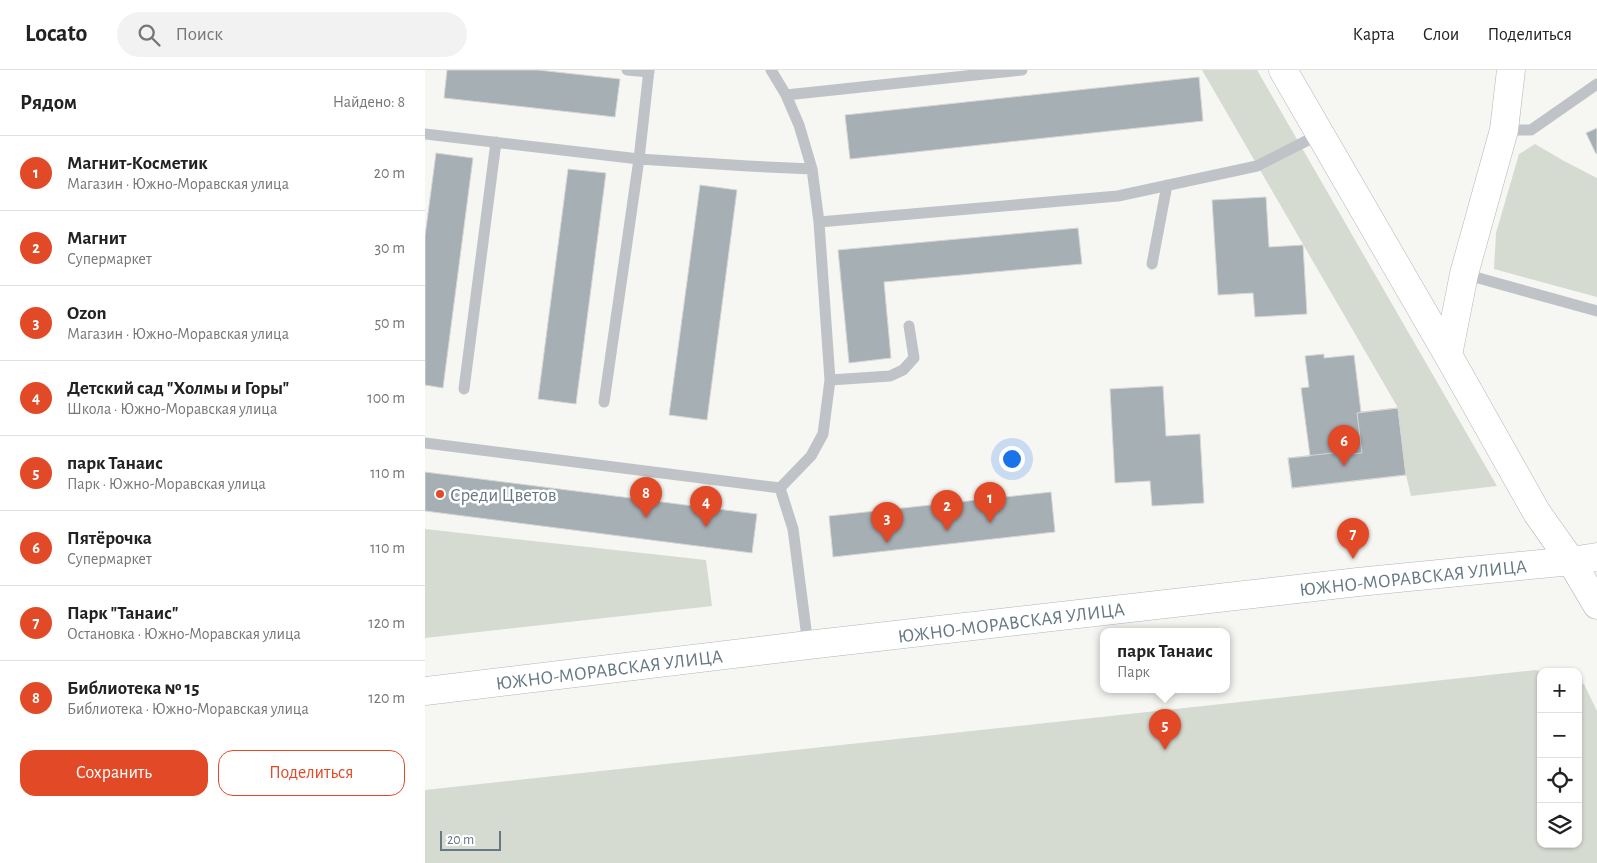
<!DOCTYPE html>
<html lang="ru">
<meta charset="utf-8">
<style>
body{margin:0;font-family:"Alegreya Sans",sans-serif;background:#f2f2f2;color:#222}
.controls{position:absolute;right:15px;bottom:15px;display:grid;overflow:hidden;border-radius:10px;box-shadow:0 1px 4px #0004}
.controls button{width:45px;height:45px;display:grid;place-items:center;padding:0;border:0;border-bottom:1px solid #e0e0e0;background:#fff;color:#222;font:25px sans-serif}
.scale{position:absolute;left:15px;bottom:12px;width:61px;box-sizing:border-box;padding-left:5px;border:2px solid #657884;border-top:0;font-size:14px;line-height:18px;white-space:nowrap;color:#657884;-webkit-text-stroke:4px #fff;paint-order:stroke}
.you{position:absolute;left:586px;top:388px;width:18px;height:18px;margin:-12px;border:4px solid #fff;border-radius:50%;background:#1a73e8;box-shadow:0 0 0 8px #1a73e833}
.badge{display:grid;place-items:center;width:32px;height:32px;border-radius:50%;background:#e24a27;color:#fff;font-size:16px;font-weight:700}
.pin{position:absolute;translate:-50% -41px;filter:drop-shadow(0 1px 2px #0008)}
.pin::after{content:'';position:absolute;top:26px;width:18px;height:15px;background:inherit;clip-path:polygon(0 0,100% 0,50% 100%)}
.popup{position:absolute;left:675px;top:558px;width:130px;height:65px;box-sizing:border-box;display:grid;place-content:center;border-radius:10px;background:#fff;filter:drop-shadow(0 1px 4px #0005);font-size:16px;white-space:nowrap;color:#767676}
.popup b{font-size:19px;color:#222}
.popup::after{content:'';position:absolute;left:50%;top:100%;margin-left:-10px;border:10px solid transparent;border-top-color:#fff}
.list{margin:0;padding:0;list-style:none}
h2{display:flex;justify-content:space-between;align-items:center;height:65px;margin:0;padding:0 20px;font-size:21px}
h2 small{font-size:16px;font-weight:400;color:#767676}
.list li{display:grid;grid-template-columns:32px 1fr auto;gap:15px;align-items:center;box-sizing:border-box;height:75px;padding:0 20px;border-top:1px solid #e0e0e0}
.list b{display:block;font-size:19px;white-space:nowrap}
.list p{margin:0;font-size:16px;white-space:nowrap;color:#767676}
.list em{font-size:16px;font-style:normal;color:#767676}
.actions{display:flex;gap:10px;padding:15px 20px}
.actions a{flex:1;padding:11px 0;border:1px solid #e24a27;border-radius:15px;text-align:center;font-size:18px;color:#e24a27}
.actions .main{background:#e24a27;color:#fff}
.icon{flex:none;width:28px;height:28px;fill:none;stroke:currentColor;stroke-width:2;stroke-linecap:round;stroke-linejoin:round}
.map{position:relative;flex:none;width:1172px;height:793px;overflow:hidden}
header{display:flex;align-items:center;gap:30px;box-sizing:border-box;height:70px;padding:0 25px;background:#fff;border-bottom:1px solid #e0e0e0}
header strong{font-size:24px}
nav{display:flex;gap:28px;margin-inline-start:auto;font-size:18px}
.search{width:350px;height:45px;background:#f2f2f2;display:flex;align-items:center;gap:12px;box-sizing:border-box;padding:0 18px;border-radius:28px;color:#767676;font-size:19px}
main{display:flex}
aside{flex:1;background:#fff}
.map>svg:first-child{display:block}
.green{fill:#d6dbd2}
.building{fill:#a6afb4;stroke:#d8d7d5}
.lines{fill:none;stroke-linecap:round;stroke-linejoin:round}
.secondary-casing{stroke:#b1b7bb;stroke-width:29}
.lane{stroke:#bfc3c7;stroke-width:11}
.secondary{stroke:#fff;stroke-width:28}
.poi-dot{fill:#e24a27;stroke:#fff;stroke-width:2}
.labels{text-anchor:middle;stroke-width:5;stroke-linejoin:round;paint-order:stroke}
.poi-label{font-size:19px;fill:#657884;stroke:#fff;text-anchor:start}
.street-label{font-size:19px;fill:#657884;stroke:#fff}
</style>
<header>
<strong>Locato</strong>
<div class="search"><svg class="icon" aria-label="search" viewBox="0 0 24 24"><circle cx="10" cy="10" r="6"/><path d="M15 15l6 6"/></svg>Поиск</div>
<nav><a>Карта</a><a>Слои</a><a>Поделиться</a></nav>
</header>
<main>
<aside>
<h2>Рядом<small>Найдено: 8</small></h2>
<ul class="list">
<li><span class="badge">1</span><div><b>Магнит-Косметик</b><p>Магазин · Южно-Моравская улица</p></div><em>20 m</em></li>
<li><span class="badge">2</span><div><b>Магнит</b><p>Супермаркет</p></div><em>30 m</em></li>
<li><span class="badge">3</span><div><b>Ozon</b><p>Магазин · Южно-Моравская улица</p></div><em>50 m</em></li>
<li><span class="badge">4</span><div><b>Детский сад &quot;Холмы и Горы&quot;</b><p>Школа · Южно-Моравская улица</p></div><em>100 m</em></li>
<li><span class="badge">5</span><div><b>парк Танаис</b><p>Парк · Южно-Моравская улица</p></div><em>110 m</em></li>
<li><span class="badge">6</span><div><b>Пятёрочка</b><p>Супермаркет</p></div><em>110 m</em></li>
<li><span class="badge">7</span><div><b>Парк &quot;Танаис&quot;</b><p>Остановка · Южно-Моравская улица</p></div><em>120 m</em></li>
<li><span class="badge">8</span><div><b>Библиотека № 15</b><p>Библиотека · Южно-Моравская улица</p></div><em>120 m</em></li>
</ul>
<div class="actions"><a class="main">Сохранить</a><a>Поделиться</a></div>
</aside>
<div class="map">
<svg width="1172" height="793" viewBox="0 0 1172 793">
<rect width="100%" height="100%" fill="#f6f6f3"/>
<!-- green -->
<path class="green" d="M777,0H832L1072,416L986,426L981,405L973,338Z
M1110,74L1139,91L1172,108V227L1069,199L1071,163L1094,84Z
M0,459L281,490L287,536L0,568Z
M1111,600L1117,602L1116,774H1153V613L1159,614L1172,641V793H0V720Z"/>
<!-- building -->
<path class="building" d="M22,0H113L195,9L190,47L19,28Z
M774,7L778,51L425,89L420,45Z
M1172,58V83L1171,84L1161,63Z
M11,83L48,88L18,318L0,315V166Z
M143,99L181,103L151,334L113,329Z
M275,115L312,120L282,350L244,345Z
M841,127L844,177L878,175L882,244L830,247L828,223L793,225L787,130Z
M653,158L657,194L459,212L466,288L424,293L413,180Z
M899,284V288L929,285L936,342L973,338L981,405L867,418L863,388L885,386L876,318L884,317L880,286Z
M738,316L741,366L775,364L779,433L727,436L725,411L690,413L685,319Z
M973,338L981,405L867,418L863,388L916,382V385L937,383L932,343Z
M0,402L332,444L327,483L0,441Z
M626,422L630,462L408,487L404,446Z"/>
<g class="lines">
<defs>
<path id="secondary" d="M858,0L1023,285L1112,443L1146,491L1172,535
M1023,285L1039,204L1079,60L1086,0
M0,621L383,575L933,512L1146,491L1172,487"/>
</defs>
<!-- secondary casing -->
<use href="#secondary" class="secondary-casing"/>
<!-- lane -->
<path class="lane" d="M202,0L224,2
M346,0L361,25L374,55L387,99L394,152L405,310L398,364L386,386L355,418L368,459L383,575
M361,25L597,0
M1079,60H1106L1172,14
M0,64L214,89L323,96L387,99
M394,152L693,126L832,96L895,64
M727,194L742,115
M1039,204L1172,241
M405,310L465,306L478,300L489,288L484,256
M39,319L71,72
M179,332L214,89L224,0
M0,373L355,418"/>
<!-- secondary -->
<use href="#secondary" class="secondary"/>
</g>
<!-- markers -->
<circle class="poi-dot" cx="15" cy="424" r="5"/>
<g class="labels">
<!-- poi labels -->
<g class="poi-label">
<text x="25" y="431">Среди Цветов</text>
</g>
<!-- street labels -->
<g class="street-label">
<text transform="translate(988 507) rotate(-6)" y="7">ЮЖНО-МОРАВСКАЯ УЛИЦА</text>
<text transform="translate(586 552) rotate(-7)" y="7">ЮЖНО-МОРАВСКАЯ УЛИЦА</text>
<text transform="translate(184 599) rotate(-7)" y="7">ЮЖНО-МОРАВСКАЯ УЛИЦА</text>
</g>
</g>
</svg>
<div class="controls">
<button>+</button>
<button>−</button>
<button><svg class="icon" aria-label="locate" viewBox="0 0 24 24"><circle cx="12" cy="12" r="6"/><path d="M12 2v4M12 18v4M2 12h4M18 12h4"/></svg></button>
<button><svg class="icon" aria-label="layers" viewBox="0 0 24 24"><path d="M12 4l9 5-9 5-9-5zM3 14l9 5 9-5"/></svg></button>
</div>
<div class="scale">20 m</div>
<div class="you"></div>
<div class="pin badge" style="left:565px;top:453px">1</div>
<div class="pin badge" style="left:522px;top:461px">2</div>
<div class="pin badge" style="left:462px;top:473px">3</div>
<div class="pin badge" style="left:281px;top:457px">4</div>
<div class="pin badge" style="left:740px;top:680px">5</div>
<div class="popup"><b>парк Танаис</b>Парк</div>
<div class="pin badge" style="left:919px;top:396px">6</div>
<div class="pin badge" style="left:928px;top:489px">7</div>
<div class="pin badge" style="left:221px;top:448px">8</div>
</div>
</main>
